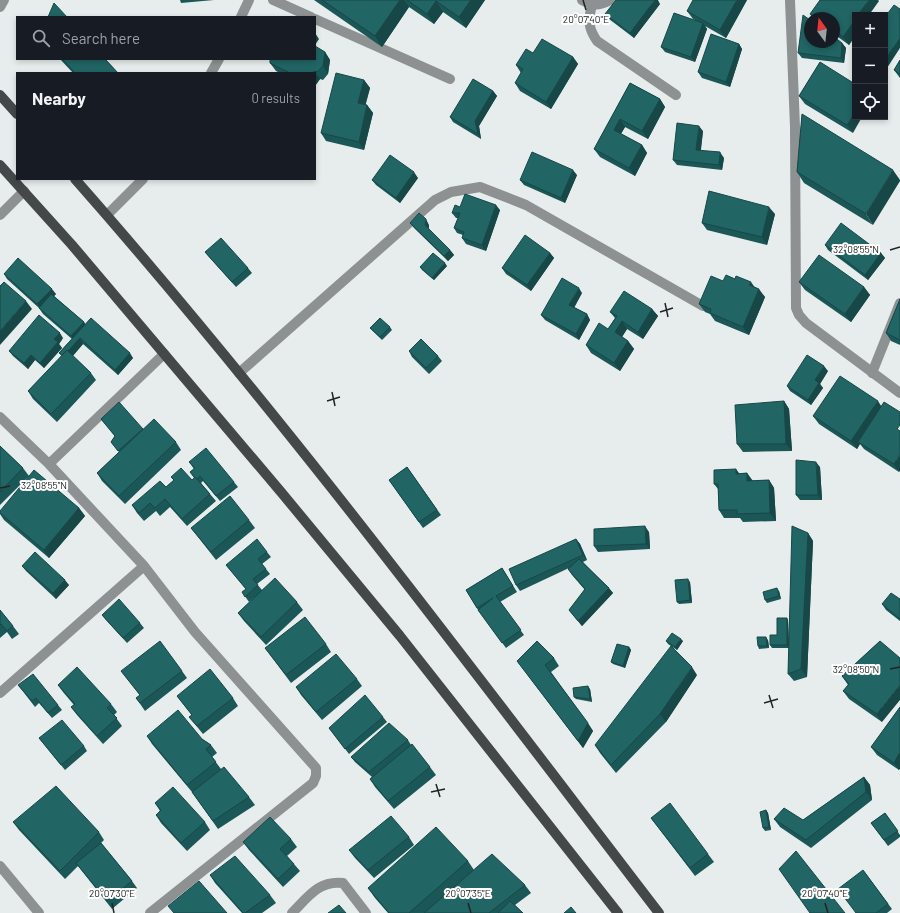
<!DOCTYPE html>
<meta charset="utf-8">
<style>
body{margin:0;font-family:Barlow,sans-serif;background:#242831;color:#f1f3f6}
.controls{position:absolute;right:12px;top:12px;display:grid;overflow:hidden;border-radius:0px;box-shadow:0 2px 6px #0003}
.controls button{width:36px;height:36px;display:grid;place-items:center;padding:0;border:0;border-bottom:1px solid #363941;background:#171b24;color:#f1f3f6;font:20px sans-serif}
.compass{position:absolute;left:804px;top:12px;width:36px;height:36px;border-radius:50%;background:#171b24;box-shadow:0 2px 6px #0003;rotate:345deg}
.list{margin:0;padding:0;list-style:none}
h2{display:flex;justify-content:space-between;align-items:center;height:52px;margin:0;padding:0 16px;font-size:17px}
h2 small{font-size:13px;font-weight:400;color:#9ea1a6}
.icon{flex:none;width:22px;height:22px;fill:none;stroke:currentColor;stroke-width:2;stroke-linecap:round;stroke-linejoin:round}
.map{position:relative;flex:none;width:900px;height:913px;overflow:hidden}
.search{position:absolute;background:#171b24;box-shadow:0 2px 6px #0003;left:16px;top:16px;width:300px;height:44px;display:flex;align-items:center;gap:10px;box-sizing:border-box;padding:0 14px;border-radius:0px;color:#9ea1a6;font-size:15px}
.panel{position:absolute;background:#171b24;box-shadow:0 2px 6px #0003;left:16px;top:72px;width:300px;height:108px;border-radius:0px}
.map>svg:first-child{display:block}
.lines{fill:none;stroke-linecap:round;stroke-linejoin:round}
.minor{stroke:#8e9191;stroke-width:10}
.primary{stroke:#444848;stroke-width:10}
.wall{fill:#1c5757}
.shaded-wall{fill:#174747}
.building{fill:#216565;stroke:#174747}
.ticks{fill:none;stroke:#222424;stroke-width:1.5}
.ticks-label{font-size:10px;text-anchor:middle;fill:#222424;stroke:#fff;stroke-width:4;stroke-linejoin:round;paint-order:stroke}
</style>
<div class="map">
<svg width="900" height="913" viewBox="0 0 900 913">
<rect width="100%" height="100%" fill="#e7eded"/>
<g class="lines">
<!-- minor -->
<path class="minor" d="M273,0L311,17
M582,0C593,6 599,6 610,0
M790,0L795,127L796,308L799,315L806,323L900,393
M592,5C588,20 588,28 597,41L676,95
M0,7L4,0
M241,17L249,0
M315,19L450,79
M211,73L219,59
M0,215L24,191
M107,215L143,179
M239,373L435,200L451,192L480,187L526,205L703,306
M872,373L900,303
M0,417L49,464L144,566L195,632L316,768V776L313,783L150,913
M49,464L164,354
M0,693L144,566
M0,866L39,913
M292,913C308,897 319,880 343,883L366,913"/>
<!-- primary -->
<path class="primary" d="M0,95L17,114
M0,165L72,245L281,492L400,636L618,913
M75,179C282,414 469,665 659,913"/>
</g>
<!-- wall -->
<path class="wall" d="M180,0H214L181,3Z
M314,0H485L466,28L443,12L434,24L409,7L382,47Z
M747,0L726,38L705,26L707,29L695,62L665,52L661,47L697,21L693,19L687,11Z
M879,1L855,15V36L849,45L834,34V18H813L810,14Z
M660,4L634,38L609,19L605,14Z
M842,43L846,48L844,63L802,58L798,53Z
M739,44L742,49L730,87L702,78L698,72Z
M325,52L330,60L328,74L323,80L320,79L315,86V73H280L276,71L270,63Z
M533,53L573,57L578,64L551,109L520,91L515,83L521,73L516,65Z
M60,59H105L118,73H73Z
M900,60V78L894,70Z
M820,62L853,133L805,104L799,96Z
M364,80L370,88L365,105H367L373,113L364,150L326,141L321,133Z
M630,83L660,99L665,107L648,139L625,127L621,134L642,145L647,153L635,176L600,157L594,149Z
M493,91L497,96L479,126L481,139L453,122L450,117Z
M802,114L873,225L804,183L797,172Z
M703,131L701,150L724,158L722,170L677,165L673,160Z
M577,175L565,203L524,185L520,180Z
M418,178L400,203L376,185L372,180Z
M460,207L500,210L486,251L466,244L462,238L463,235L457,233L454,228L458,218H456L452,213Z
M775,214L767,245L707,230L702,223Z
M410,223L429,225V229L450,250L454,255L448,261L414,228Z
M825,245L881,253L885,258L868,280L828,250Z
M205,252L248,268L252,273L236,287L209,257Z
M550,253L554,258L531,291L506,274L502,268Z
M447,266L434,280L422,270L420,267Z
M4,274L56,294L54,296L84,322L85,324L133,358L118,375L83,344L73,356L91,373L96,380L57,422L33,399L28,391L62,356L59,353L72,339L43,314L39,308L7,279Z
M723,281L755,287L765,297L749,335L715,321L710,314L705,312L699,304Z
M799,282L864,287L870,295L851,322L805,290Z
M582,293L574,307L587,314L590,320L579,340L545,320L541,315Z
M900,299V345L891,341L886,333Z
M652,309L658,316L643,339L627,329L622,337L628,341L634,349L620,371L591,353L586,345L608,329L615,318L610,312Z
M390,327L392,330L382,340L370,328Z
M63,338L59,344L62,348L44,368L35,360L28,369L13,356L9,351Z
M409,351L438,356L442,361L429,374L412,357Z
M828,371L820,384L823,388L811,405L790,391L787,386Z
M784,401L789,409L792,451L743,452L737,444Z
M881,406L899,472L864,449L860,444L857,449L819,424L813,416Z
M101,419L143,429L176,442L181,450L125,504L102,481L97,473L119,452L111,442L115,436Z
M0,446L23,468L29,476L0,505Z
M189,462L234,482L238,487L220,501L203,481L201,483L210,494L216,501L187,526L170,507L160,516L156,511L144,521L137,513L132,505L166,487L174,480L171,477L192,480L194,478L190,472L194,469Z
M407,467L441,515L423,528L389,480Z
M820,467L822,500H800L796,495Z
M747,473L752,481L769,480L774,488L776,521L743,522L740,518H724L719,510L718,489L714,484L739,474Z
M79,508L85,516L49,558L4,520L0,514V511Z
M249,520L255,528L216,560L191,528Z
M649,532L650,549L598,552L594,546Z
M808,533L813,541L807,677L794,681L788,674L789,648H772L770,645L788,620L789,643Z
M576,539L580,544L587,560L583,562L613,593L582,626L569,610L585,590L572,575L568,569L569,568L520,591L516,585Z
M267,552L271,557L262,564L270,574L257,584L262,590L297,602L303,610L266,645L244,621L238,613L259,593L249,602L242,592L246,589L226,565Z
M22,566L69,585L56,599L26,571Z
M502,568L517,592L500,602L524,635L506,648L478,610L466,590Z
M690,582L692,603L679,604L677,602Z
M779,591L781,599L767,603L765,600Z
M900,599V621L886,610L882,604Z
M0,610L13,626L19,634L12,639L7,632L0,638Z
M102,615L140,623L144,628L127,643L106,620Z
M768,640L769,648L759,649L758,646Z
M666,641H683L677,650L668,644Z
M880,641L882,722L849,699L843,691L848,685L842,676Z
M326,644L331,652L291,683L265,648Z
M629,647L631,650L625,668L613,664L611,662Z
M554,658L559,666L551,672L593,731L583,748L517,661Z
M121,671H182L187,678L145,711L136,698L140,695Z
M697,675L666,722L616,773L600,753L595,745Z
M357,679L362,686L322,720L301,695L296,687Z
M18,685L58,705L62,710L52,718L39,703L35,707Z
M58,685L111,704L117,712L114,715L122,726L103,744L77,715L71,707L74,705L63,692Z
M590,689L592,702L576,699L574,697Z
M177,696L233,698L238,706L203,734L189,717L192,715Z
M900,707L899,770L877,755L871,747Z
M383,717L387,722L349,754L329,728Z
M147,736L202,739L211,745L217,753L212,757L221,769L249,797L255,805L218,829L192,792L152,744Z
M39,738L84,746L87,751L65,770Z
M408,740L411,745L430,767L436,775L394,809L375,787L370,779L372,777L355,762L351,757Z
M864,777L870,785L872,800L811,848L780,827L774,819L803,820Z
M155,803L205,822L210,830L187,851L161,823L156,815L160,811Z
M766,810L768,813L771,830L765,831L763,828Z
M885,813L900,835V837L888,846L871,823Z
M651,818L708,854L714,862L695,876Z
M13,822L99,832L104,840L101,843L132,881L137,888L112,909L78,866L65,879L19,830Z
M409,837L414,845L374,878L355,858L349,850Z
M291,839L297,847L287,856L294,864L300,871L283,887L249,850L243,842Z
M468,861L474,870L525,885L531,893L515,905L523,913H388L375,898L368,888Z
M863,870L892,909L887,913H856Z
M210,875L270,895L276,903L262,913H242L215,883Z"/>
<!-- shaded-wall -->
<path class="shaded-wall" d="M400,0H404L409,7L382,47L375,36Z
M471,0H485L466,28L459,17Z
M655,0H658L660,4L634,38L630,33Z
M737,0H747L726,38L720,30Z
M869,0H878L879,1L869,15H858Z
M436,1L443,12L434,24L427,14Z
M855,20V36L849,45L843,37Z
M703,23L707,29L695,62L691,57Z
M315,33L319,39L315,45Z
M900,38V48L887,68L885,65V59Z
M842,43L846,48L844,63L841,58Z
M739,44L742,49L730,87L726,82Z
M325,52L330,60L328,74L323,66Z
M573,57L578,64L551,109L546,102Z
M314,71L320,79L315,86V73H313Z
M364,80L370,88L364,111L358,103Z
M493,91L497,96L479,126L481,139L478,134L475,121Z
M660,99L665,107L648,139L642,131Z
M367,105L373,113L364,150L359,142Z
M855,112V117H862L853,133L847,125Z
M620,119L625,127L619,137L614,130Z
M699,126L703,131L700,155L696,150Z
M642,145L647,153L635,176L629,168Z
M720,152L724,158L722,170L719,165Z
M573,170L577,175L565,203L561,198Z
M893,170L900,180V181L873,225L866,214Z
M414,172L418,178L400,203L396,198Z
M496,205L500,210L486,251L482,245Z
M769,207L775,214L767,245L762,237Z
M426,219L429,225L428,231L425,225Z
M450,250L454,255L448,261L444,256Z
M550,253L554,258L531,291L527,285Z
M881,253L885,258L868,280L865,275Z
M445,263L447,266L434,280L432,278Z
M751,282L756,289L749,285Z
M864,287L870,295L851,322L845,314Z
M579,288L582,293L573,310L569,305Z
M52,289L56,294L41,310L37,304Z
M759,289L765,297L749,335L743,327Z
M26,301L32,309L0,345V331Z
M652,309L658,316L643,339L638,332Z
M587,314L590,320L579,340L576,334Z
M622,321L627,329L620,340L615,332Z
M84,322L87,327L75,341L71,336Z
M60,333L63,338L59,344L62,348L44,368L40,363L54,339Z
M80,338L83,344L67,362L64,356Z
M628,341L634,349L620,371L614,363Z
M130,353L133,358L118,375L115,370Z
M31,355L35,360L28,369L24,363Z
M824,366L828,371L820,384L823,388L811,405L808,400L815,380Z
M784,401L789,409L792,451L786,444Z
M878,401L883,409L858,442L860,444L857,449L851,441Z
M900,455V471L899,472L894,464Z
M816,462L820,467L822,500L818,495Z
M736,469L742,477L736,474Z
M747,473L753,481H747Z
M769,480L774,488L776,521L770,513Z
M79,508L85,516L49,558L44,550Z
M645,526L649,532L650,549L646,544Z
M808,533L813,541L807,677L801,669Z
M576,539L580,544L587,560L583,555Z
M688,579L690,582L692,603L690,600Z
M65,580L69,585L56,599L53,593Z
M609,588L613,593L582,626L578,621Z
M777,588L779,591L781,599L779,596Z
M787,618L788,620L789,648L787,645Z
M766,637L768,640L769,648L767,646Z
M681,639L683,641L677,650L675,647Z
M629,647L631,650L625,668L623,666Z
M692,667L697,675L666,722L660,714Z
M900,685V700L882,722L877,714Z
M588,686L590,689L592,702L590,699Z
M588,723L593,731L583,748L578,741Z
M900,752V769L899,770L894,763Z
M864,777L870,785L872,800L866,792Z
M766,810L768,813L771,830L769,827Z"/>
<!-- building -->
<path class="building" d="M322,0H400L375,36Z
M407,0H471L459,17L436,1L427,14Z
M616,0H655L630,33L605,14Z
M693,0H737L720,30L687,11Z
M820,0H869L858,15H855V20L843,37L834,30V18H816L810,14Z
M54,3L67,17H48Z
M894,5L900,9V38L885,59V17Z
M674,13L703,23L691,57L661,47Z
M803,15L810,20V42H834V37L842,43L841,58L798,53Z
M711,34L739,44L726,82L698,72Z
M542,39L573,57L546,102L515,83L523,69L516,65L526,49L533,53Z
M315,46L325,52L323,66L317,72L314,71L313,73H290L270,63V59H315Z
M62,59H105L118,73H75Z
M900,60V74L894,70Z
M820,62L855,84V112L847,125L799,96Z
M336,73L364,80L358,103L367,105L359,142L321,133Z
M473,79L493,91L475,121L478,134L450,117Z
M630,83L660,99L642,131L620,119L614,130L642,145L629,168L594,149Z
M802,114L893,170L866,214L797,172Z
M677,123L699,126L696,150L720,152L719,165L673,160Z
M532,152L573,170L561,198L520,180Z
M390,155L414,172L396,198L372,180Z
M709,191L769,207L762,237L702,223Z
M465,194L496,205L482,245L462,238L464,232L454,228L460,213H452L455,205L460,207Z
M419,213L426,219L425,225L450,250L444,256L410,223Z
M841,223L881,253L865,275L825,245Z
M525,235L550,253L527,285L502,268Z
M221,238L248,268L232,282L205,252Z
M433,253L445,263L432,278L420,267Z
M819,255L864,287L845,314L799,282Z
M18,258L52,289L37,304L4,274Z
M726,275L735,279L736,276L751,282L749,285L759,289L743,327L710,313L711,309L699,304L711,276L723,281Z
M562,278L579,288L569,305L587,314L576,334L541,315Z
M4,282L26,301L0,331V286Z
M624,291L652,309L638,332L622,321L615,332L628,341L614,363L586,345L599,323L608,329L617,316L610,312Z
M51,294L84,322L71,336L39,308Z
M900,299V340L886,333Z
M39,315L60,333L54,339L58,342L40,363L31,355L24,363L9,351Z
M91,318L130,353L115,370L80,338L68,351L67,350L62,355L59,353Z
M380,318L390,327L380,337L370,328Z
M421,339L438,356L426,368L409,351Z
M67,350L91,373L51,414L28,391Z
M807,355L824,366L815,380L819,383L808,400L787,386Z
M840,376L878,401L851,441L813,416Z
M784,401L786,444H737L735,405Z
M119,402L143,429L118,451L111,442L115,436L101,419Z
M884,402L900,412V425L897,429L900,431V455L894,464L858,442Z
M154,419L176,442L119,496L97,473Z
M0,446L23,468L0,492Z
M206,448L234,482L216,496L200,476L197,479L195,477V478L190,472L195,468L189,462Z
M796,460L816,462L818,495H796Z
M407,467L437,510L419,522L389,480Z
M181,468L192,480L195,477L210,494L182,519L165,499L155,508L150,503L139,513L132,505L160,481L166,487L174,480L171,477Z
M736,469V474L747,473V481L769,480L770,513L737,514V510H719L718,484H714V470Z
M34,470L79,508L44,550L0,513V511Z
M230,496L249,520L211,552L191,528Z
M645,526L646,544L594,546V529Z
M792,526L808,533L801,669L788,674Z
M257,539L267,552L258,559L266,569L253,579L258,585L245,597L242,592L246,589L226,565Z
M576,539L583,555L516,585L509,569Z
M35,552L65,580L53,593L22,566Z
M579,559L609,588L578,621L569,610L585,589L568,569Z
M502,568L513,586L496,596L521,630L502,643L478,610L493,598L477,608L466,590Z
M275,578L297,602L261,637L238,613Z
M688,579L690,600L677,602L675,580Z
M777,588L779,596L765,600L763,592Z
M891,593L900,599V619L882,604Z
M119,599L140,623L123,638L102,615Z
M0,610L13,626L7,631L1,624L0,625Z
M305,617L326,644L286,675L265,648Z
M777,618H787V645H770V635H777Z
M672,633L681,639L675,647L666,641Z
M757,637H766L767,646H758Z
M160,641L182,671L140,703L136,698L140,695L121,671Z
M537,641L554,658L545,665L588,723L578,741L517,661Z
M880,641L900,658V685L877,714L843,691L849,684L842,676Z
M617,644L629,647L623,666L611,662Z
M671,646L692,667L660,714L611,765L595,745Z
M336,654L357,679L316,712L296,687Z
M77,667L111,704L107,708L117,718L97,736L71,707L75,704L58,685Z
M210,669L233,698L197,726L189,717L192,715L177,696Z
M33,674L58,705L48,713L36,698L32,701L18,685Z
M588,686L590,699L574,697L573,688Z
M365,695L383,717L345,749L329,728Z
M900,707V752L894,763L871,747Z
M178,710L202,739L211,745L206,749L216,762L187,785L147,736Z
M62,720L84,746L61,765L39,738Z
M389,723L408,740L369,772L351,757Z
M412,744L430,767L388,801L370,779Z
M224,767L249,797L213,821L192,792Z
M864,777L866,792L806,840L774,819L784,808L803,820Z
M56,786L99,832L60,871L13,822Z
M173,787L205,822L181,843L156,815L161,810L155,803Z
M670,803L708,854L690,868L651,818Z
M766,810L769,827L763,828L760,812Z
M885,813L898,831L884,840L871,823Z
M391,816L409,837L368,870L349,850Z
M270,817L291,839L280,849L294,864L278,879L243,842Z
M436,827L468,861L409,913H389L368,888Z
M101,843L132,881L107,901L76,863Z
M796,851L845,913H810L779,869Z
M492,854L525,885L489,913H424Z
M235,856L270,895L245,913H243L210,875Z
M863,870L888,904L876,913H856L838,889Z
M199,881L227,913H174L168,906Z
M510,901L523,913H498Z
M339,905L346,913H328Z
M571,907L576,913H564Z"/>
<!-- ticks -->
<path class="ticks" d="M583,0L586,10M890,250L900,247M665,303L668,317M660,312L673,308M332,392L335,406M327,401L340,397M0,488L10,486M890,669L900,667M769,695L773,708M764,703L778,699M436,784L440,797M431,792L445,789M112,903L114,913M468,903L471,913M825,903L828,913"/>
<g class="ticks-label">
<text x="586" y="23">20°07'40"E</text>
<text x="856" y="253">32°08'55"N</text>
<text x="44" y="489">32°08'55"N</text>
<text x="856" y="673">32°08'50"N</text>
<text x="112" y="897">20°07'30"E</text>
<text x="468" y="897">20°07'35"E</text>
<text x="825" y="897">20°07'40"E</text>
</g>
</svg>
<div class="controls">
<button>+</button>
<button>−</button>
<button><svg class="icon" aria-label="locate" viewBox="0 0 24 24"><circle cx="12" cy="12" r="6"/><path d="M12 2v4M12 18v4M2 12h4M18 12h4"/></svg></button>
</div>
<svg class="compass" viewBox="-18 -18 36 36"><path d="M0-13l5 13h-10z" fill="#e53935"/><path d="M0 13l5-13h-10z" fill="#9ea1a6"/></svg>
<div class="search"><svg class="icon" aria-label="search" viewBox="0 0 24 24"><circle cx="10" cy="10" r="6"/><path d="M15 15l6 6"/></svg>Search here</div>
<section class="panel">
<h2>Nearby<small>0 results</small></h2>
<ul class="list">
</ul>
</section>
</div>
